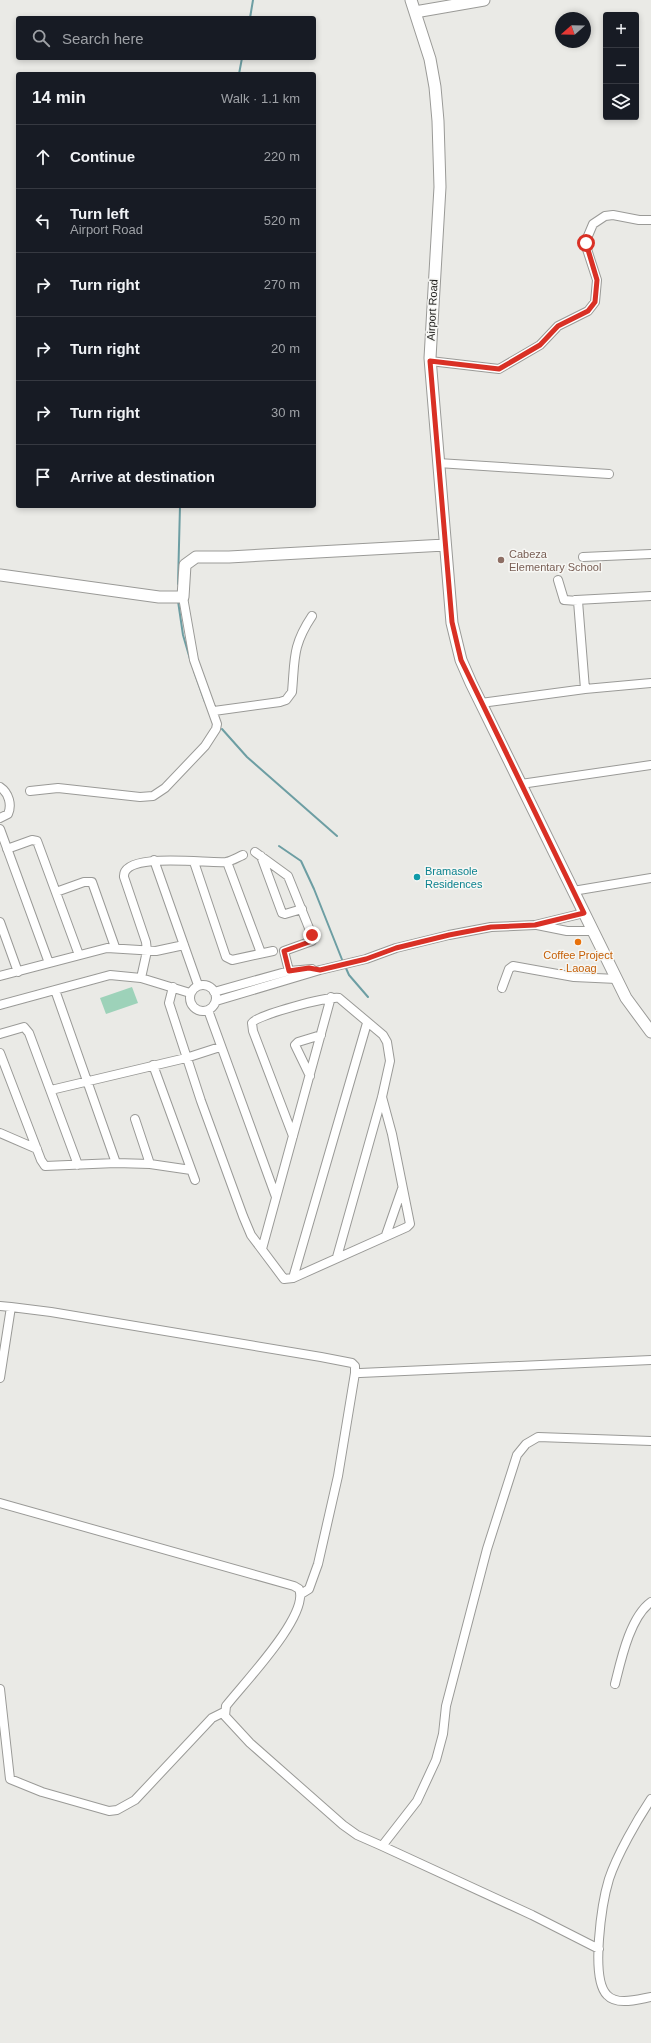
<!DOCTYPE html>
<meta charset="utf-8">
<style>
body{margin:0;font-family:Helvetica,sans-serif;background:#242831;color:#f1f3f6}
.controls{position:absolute;right:12px;top:12px;display:grid;overflow:hidden;border-radius:4px;box-shadow:0 2px 6px #0003}
.controls button{width:36px;height:36px;display:grid;place-items:center;padding:0;border:0;border-bottom:1px solid #363941;background:#171b24;color:#f1f3f6;font:20px sans-serif}
.compass{position:absolute;left:555px;top:12px;width:36px;height:36px;border-radius:50%;background:#171b24;box-shadow:0 2px 6px #0003;rotate:250deg}
.stop{position:absolute;width:12px;height:12px;margin:-9px;border:3px solid #d93025;border-radius:50%;background:#fff}
.stop.end{background:#d93025;border-color:#fff;box-shadow:0 1px 4px #0008}
.list{margin:0;padding:0;list-style:none}
h2{display:flex;justify-content:space-between;align-items:center;height:52px;margin:0;padding:0 16px;font-size:17px}
h2 small{font-size:13px;font-weight:400;color:#9ea1a6}
.list li{display:grid;grid-template-columns:26px 1fr auto;gap:12px;align-items:center;box-sizing:border-box;height:64px;padding:0 16px;border-top:1px solid #363941}
.list b{display:block;font-size:15px;white-space:nowrap}
.list p{margin:0;font-size:13px;white-space:nowrap;color:#9ea1a6}
.list em{font-size:13px;font-style:normal;color:#9ea1a6}
.icon{flex:none;width:22px;height:22px;fill:none;stroke:currentColor;stroke-width:2;stroke-linecap:round;stroke-linejoin:round}
.map{position:relative;flex:none;width:651px;height:2043px;overflow:hidden}
.search{position:absolute;background:#171b24;box-shadow:0 2px 6px #0003;left:16px;top:16px;width:300px;height:44px;display:flex;align-items:center;gap:10px;box-sizing:border-box;padding:0 14px;border-radius:4px;color:#9ea1a6;font-size:15px}
.panel{position:absolute;background:#171b24;box-shadow:0 2px 6px #0003;left:16px;top:72px;width:300px;height:436px;border-radius:4px}
.map>svg:first-child{display:block}
.green{fill:#9dd2b9}
.lines{fill:none;stroke-linecap:round;stroke-linejoin:round}
.stream{stroke:#6d9ea3;stroke-width:2}
.street-casing{stroke:#9a9a97;stroke-width:10}
.secondary-casing{stroke:#9a9a97;stroke-width:13}
.street{stroke:#fff;stroke-width:8}
.secondary{stroke:#fff;stroke-width:11}
.route{stroke:#d93025;stroke-width:5}
.education-dot{fill:#8d6e63;stroke:#f7f7f4;stroke-width:1.5}
.culture-dot{fill:#0f9aa8;stroke:#f7f7f4;stroke-width:1.5}
.food-dot{fill:#e8710a;stroke:#f7f7f4;stroke-width:1.5}
.labels{text-anchor:middle;stroke-width:3;stroke-linejoin:round;paint-order:stroke}
.street-label{font-size:11px;fill:#1f1f1d;stroke:#f7f7f4}
.education-label{font-size:11px;fill:#785e54;stroke:#f7f7f4;text-anchor:start}
.culture-label{font-size:11px;fill:#0d838f;stroke:#f7f7f4;text-anchor:start}
.food-label{font-size:11px;fill:#c56008;stroke:#f7f7f4}
</style>
<div class="map">
<svg width="651" height="2043" viewBox="0 0 651 2043">
<rect width="100%" height="100%" fill="#eaeae6"/>
<!-- green -->
<path class="green" d="M132,987L138,1003L106,1014L100,998Z"/>
<g class="lines">
<!-- stream -->
<path class="stream" d="M250,18L253,0
M239,74L242,58
M178,584L180,506
M178,601L183,635L190,659
M194,671L205,702
M222,729L247,757L337,836
M279,846L301,861L314,889L343,962
M345,966L349,975L368,997"/>
<defs>
<path id="street" d="M430,361L499,369L540,345L558,326L588,311L595,302L597,280L585,243L593,224L605,216L613,215L639,220H651
M438,463L609,474
M583,557L651,554
M558,580L564,600L578,601L585,689
M576,600L651,596
M481,703L585,689L651,683
M214,711L280,702L286,700L292,692C295,659 292,646 312,616
M521,784L651,765
M0,787C9,793 12,805 8,814L0,818
M30,791L58,788L140,797L153,796L165,788L205,746L216,729L217,724L194,660L183,597
M0,829L49,963
M7,849L32,840L37,841L79,955
M255,852L288,876L313,938L312,941L284,951L289,971
M261,856L282,913L285,914L302,909
M154,860L198,985
M194,862L226,957L232,960L273,951
M227,862L261,953
M573,891L651,878
M56,892L84,882H92L115,947
M0,922L18,972
M537,925L567,931H593
M0,976L107,948L156,951L184,945
M141,978L147,951L146,942L124,877C122,851 209,864 226,862C232,861 238,857 243,855
M190 998a13 13 0 1 1 26 0a13 13 0 1 1-26 0Z
M173,987L169,1003L201,1101L243,1216L251,1235L284,1279L293,1278L407,1227L410,1224L392,1134L382,1097
M502,988L509,969L513,966L574,977L617,979
M55,990L116,1163
M214,992L289,971L312,969
M216,1001L320,970L366,959L396,948L449,935L491,927L535,925L584,913
M0,1005L110,975L141,978L190,993
M208,1010L276,1197
M0,1034L24,1027L29,1033L78,1165
M0,1053L41,1160L45,1166L116,1163L150,1164L191,1170
M153,1065L195,1180
M310,1076L295,1045L298,1042L321,1035
M51,1090L186,1058L220,1047
M135,1119L150,1164
M0,1133L37,1149
M293,1136L253,1031L252,1023C256,1015 329,996 339,998L383,1035L387,1042L390,1061L382,1097L337,1257
M386,1235L402,1189
M262,1249L331,997
M293,1278L367,1023
M0,1306L11,1307L0,1378
M11,1307L51,1312L321,1357L352,1363L355,1366V1373H360L651,1360
M0,1503L294,1586L299,1589C310,1615 242,1685 226,1706L225,1716L250,1743L343,1825L357,1835L382,1846L417,1801L436,1760L443,1734L446,1706L487,1549L517,1455L526,1444L538,1437L651,1441
M301,1594L309,1589L318,1564L338,1476L355,1373
M615,1684C621,1660 630,1617 651,1602
M0,1689L10,1779L42,1792L109,1811L117,1810L135,1800L212,1718L224,1712
M651,1799C637,1820 617,1855 609,1879C602,1902 590,1978 607,1995C617,2006 639,1999 651,1997
M382,1846L532,1915L599,1949"/>
<path id="secondary" d="M411,0L430,59L435,87L438,121L440,187L430,358L452,623L461,660L471,683L626,998L651,1032
M415,12L484,0
M0,575L159,597H183L185,565L196,557H229L445,545"/>
</defs>
<!-- street casing -->
<use href="#street" class="street-casing"/>
<!-- secondary casing -->
<use href="#secondary" class="secondary-casing"/>
<!-- street -->
<use href="#street" class="street"/>
<!-- secondary -->
<use href="#secondary" class="secondary"/>
</g>
<g class="lines">
<!-- route -->
<path class="route" d="M312,935V941L284,951L289,971L309,968L320,970L366,959L396,948L449,935L491,927L535,925L584,913L461,660L452,622L430,361L499,369L540,345L558,326L588,311L595,302L597,280L586,243"/>
</g>
<!-- markers -->
<circle class="education-dot" cx="501" cy="560" r="4"/>
<circle class="culture-dot" cx="417" cy="877" r="4"/>
<circle class="food-dot" cx="578" cy="942" r="4"/>
<g class="labels">
<!-- street labels -->
<g class="street-label">
<text transform="translate(432 310) rotate(-87)" y="4">Airport Road</text>
</g>
<!-- education labels -->
<g class="education-label">
<text x="509" y="558">Cabeza<tspan x="509" dy="13">Elementary School</tspan></text>
</g>
<!-- culture labels -->
<g class="culture-label">
<text x="425" y="875">Bramasole<tspan x="425" dy="13">Residences</tspan></text>
</g>
<!-- food labels -->
<g class="food-label">
<text x="578" y="959">Coffee Project<tspan x="578" dy="13">- Laoag</tspan></text>
</g>
</g>
</svg>
<div class="controls">
<button>+</button>
<button>−</button>
<button><svg class="icon" aria-label="layers" viewBox="0 0 24 24"><path d="M12 4l9 5-9 5-9-5zM3 14l9 5 9-5"/></svg></button>
</div>
<svg class="compass" viewBox="-18 -18 36 36"><path d="M0-13l5 13h-10z" fill="#e53935"/><path d="M0 13l5-13h-10z" fill="#9ea1a6"/></svg>
<div class="stop" style="left:586px;top:243px"></div>
<div class="stop end" style="left:312px;top:935px"></div>
<div class="search"><svg class="icon" aria-label="search" viewBox="0 0 24 24"><circle cx="10" cy="10" r="6"/><path d="M15 15l6 6"/></svg>Search here</div>
<section class="panel">
<h2>14 min<small>Walk · 1.1 km</small></h2>
<ul class="list">
<li><svg class="icon" aria-label="ahead" viewBox="0 0 24 24"><path d="M12 20V5M6 11l6-6 6 6"/></svg><div><b>Continue</b></div><em>220 m</em></li>
<li><svg class="icon" aria-label="left" viewBox="0 0 24 24"><path d="M17 20v-9H6M10 6l-5 5 5 5"/></svg><div><b>Turn left</b><p>Airport Road</p></div><em>520 m</em></li>
<li><svg class="icon" aria-label="right" viewBox="0 0 24 24"><path d="M7 20v-9h11M14 6l5 5-5 5"/></svg><div><b>Turn right</b></div><em>270 m</em></li>
<li><svg class="icon" aria-label="right" viewBox="0 0 24 24"><path d="M7 20v-9h11M14 6l5 5-5 5"/></svg><div><b>Turn right</b></div><em>20 m</em></li>
<li><svg class="icon" aria-label="right" viewBox="0 0 24 24"><path d="M7 20v-9h11M14 6l5 5-5 5"/></svg><div><b>Turn right</b></div><em>30 m</em></li>
<li><svg class="icon" aria-label="arrive" viewBox="0 0 24 24"><path d="M6 21V4h12l-3 4 3 4H6"/></svg><div><b>Arrive at destination</b></div></li>
</ul>
</section>
</div>
